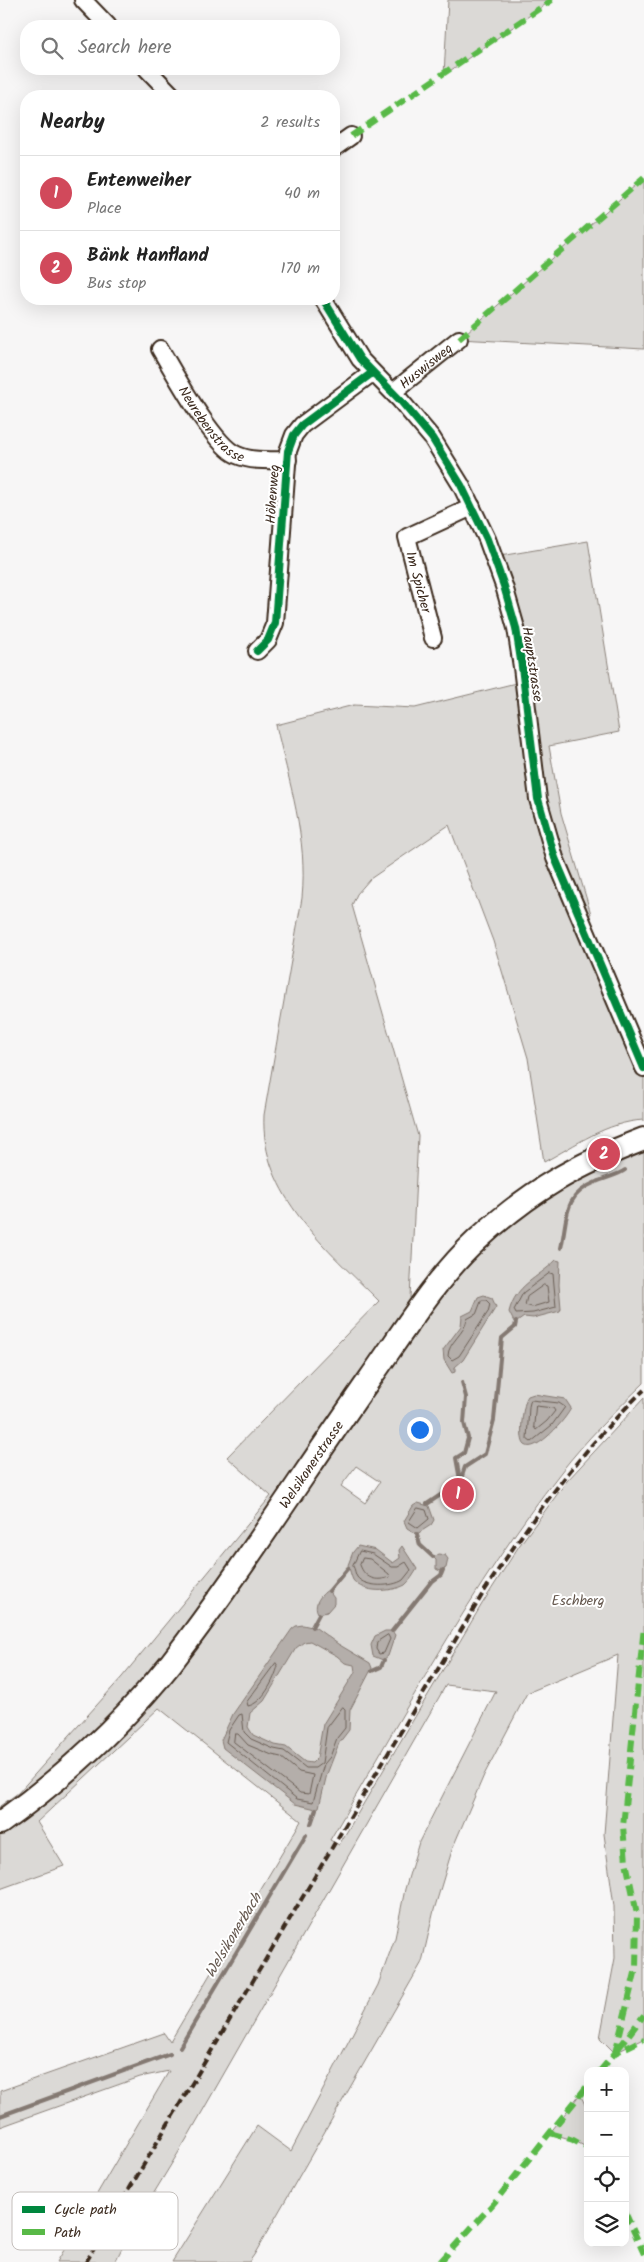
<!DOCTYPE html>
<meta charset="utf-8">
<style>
body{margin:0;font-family:Kalam,sans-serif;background:#f2f2f2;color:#222}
.controls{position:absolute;right:15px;bottom:15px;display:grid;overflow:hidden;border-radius:10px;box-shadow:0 5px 20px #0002}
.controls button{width:45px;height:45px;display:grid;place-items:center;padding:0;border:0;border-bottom:1px solid #e0e0e0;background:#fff;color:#222;font:25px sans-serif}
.you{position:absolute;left:419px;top:1429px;width:18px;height:18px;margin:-12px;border:4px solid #fff;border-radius:50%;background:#1a73e8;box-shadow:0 0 0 8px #1a73e833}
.badge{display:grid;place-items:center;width:32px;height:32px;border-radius:50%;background:#d1495b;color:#fff;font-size:16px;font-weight:700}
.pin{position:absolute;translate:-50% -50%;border:2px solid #fff;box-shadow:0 1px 5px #0006}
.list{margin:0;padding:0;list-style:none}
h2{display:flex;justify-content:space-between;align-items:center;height:65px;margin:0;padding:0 20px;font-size:21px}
h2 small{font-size:16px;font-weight:400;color:#767676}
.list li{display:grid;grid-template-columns:32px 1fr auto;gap:15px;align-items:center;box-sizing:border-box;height:75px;padding:0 20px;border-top:1px solid #e0e0e0}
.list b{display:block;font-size:19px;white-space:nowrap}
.list p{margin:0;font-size:16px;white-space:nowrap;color:#767676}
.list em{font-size:16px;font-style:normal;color:#767676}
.icon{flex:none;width:28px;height:28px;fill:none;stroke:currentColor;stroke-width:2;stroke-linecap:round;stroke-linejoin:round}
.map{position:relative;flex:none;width:644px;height:2262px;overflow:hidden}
.search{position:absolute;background:#fff;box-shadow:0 5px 20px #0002;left:20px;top:20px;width:320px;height:55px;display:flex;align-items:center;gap:12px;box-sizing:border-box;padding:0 18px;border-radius:20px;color:#767676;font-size:19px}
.panel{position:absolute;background:#fff;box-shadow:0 5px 20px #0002;left:20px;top:90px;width:320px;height:215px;border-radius:20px}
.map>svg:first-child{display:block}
.green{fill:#dbd9d6;stroke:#8b827a;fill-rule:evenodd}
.water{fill:#b4aeaa;stroke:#847972;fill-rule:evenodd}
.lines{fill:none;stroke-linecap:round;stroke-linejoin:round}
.shore{stroke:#6b5f56;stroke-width:1}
.stream{stroke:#847972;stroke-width:4}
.minor-casing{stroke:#3b2a1e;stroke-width:20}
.secondary-casing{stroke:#3b2a1e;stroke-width:26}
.minor{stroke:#fff;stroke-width:16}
.secondary{stroke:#fff;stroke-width:22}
.rail{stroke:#3b2a1e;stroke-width:4;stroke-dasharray:8 4;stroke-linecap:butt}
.quiet{stroke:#58b947;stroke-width:6;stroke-dasharray:12 6;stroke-linecap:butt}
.cycleway-casing{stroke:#fff;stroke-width:11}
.cycleway{stroke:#00873e;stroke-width:8}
.labels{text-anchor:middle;stroke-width:4;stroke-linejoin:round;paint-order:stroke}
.street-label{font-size:14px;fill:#3b2a1e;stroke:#fff}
.park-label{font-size:14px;fill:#63564c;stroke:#fff}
.water-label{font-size:15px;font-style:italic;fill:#65584f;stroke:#fff}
.key{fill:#fff;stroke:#c4bfbc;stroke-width:1}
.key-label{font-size:14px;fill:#3b2a1e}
</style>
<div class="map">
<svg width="644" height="2262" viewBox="0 0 644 2262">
<rect width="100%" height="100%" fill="#f7f6f6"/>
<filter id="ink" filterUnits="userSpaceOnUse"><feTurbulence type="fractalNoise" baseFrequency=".02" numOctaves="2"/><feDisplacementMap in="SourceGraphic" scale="10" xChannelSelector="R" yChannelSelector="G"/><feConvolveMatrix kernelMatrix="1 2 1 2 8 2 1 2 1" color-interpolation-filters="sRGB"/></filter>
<g filter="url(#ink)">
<!-- green -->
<path class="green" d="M448,0H552L444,75Z
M644,178V349L459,339Z
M588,541L619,732L549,746L561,813L591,914L581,918L644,1045V1120C606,1122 576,1145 544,1162L528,1058L493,941L449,825L370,879L357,894L352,905L418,1136L410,1298L421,1306L481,1248L556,1189L636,1153H644V1383C615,1411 586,1440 561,1472C472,1585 403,1716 330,1840L339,1845L482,1604L519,1546L567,1481L644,1398V2039L615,2053L600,2038L615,1958L614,1906L604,1834L618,1655L527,1693L484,1775L453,1847L434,1910L422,1962L254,2255L249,2262H172L257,2126L291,2151L378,1985L395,1938L405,1889L419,1842L496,1691L446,1685L186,2140L129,2234L115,2262H57L169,2071L140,2077L0,2127V2091L164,2033L170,2042L301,1821L159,1708L37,1822L64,1866L0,1889V1806L18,1793L122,1677L271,1496L227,1457L379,1301C328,1250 260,1195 264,1115L302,898C308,838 289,782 276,725L354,705L415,708L524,681L494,557ZM356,1466L380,1482L365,1503L341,1486Z
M580,2094L588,2111V2148L573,2140L550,2133Z"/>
<!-- water -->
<path class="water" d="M556,1260L560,1261L559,1285L561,1308L560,1311L533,1318L524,1317L517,1322H514L509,1312C516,1284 537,1279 556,1260Z
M484,1295L492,1298L496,1307L463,1360L455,1367V1372L452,1373L444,1360L443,1350L461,1326L462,1316L472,1311L478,1297Z
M534,1394L565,1399L571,1408C567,1418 536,1454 525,1445C518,1440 523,1402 528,1396Z
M418,1503L429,1506L434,1520L431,1525L417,1534L407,1528L404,1521L413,1506Z
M358,1546L376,1550L393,1563L400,1558L399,1550L402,1546L417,1569C414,1574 410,1581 405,1585C392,1592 363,1594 353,1580C351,1576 350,1570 348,1565L353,1552Z
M438,1554L445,1555L448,1559L446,1568L440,1571L436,1569V1560L433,1557Z
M328,1590L334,1598V1604L327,1612L319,1614C312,1606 320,1595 328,1590Z
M303,1625L316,1628L338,1644L370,1663L372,1668L350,1710L349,1730L339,1743L327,1774L319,1807L316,1809L295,1804L223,1748L221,1740L233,1714L292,1629L296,1626ZM310,1641L337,1656L345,1663L354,1665L355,1672L323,1724L317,1758L312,1763L305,1762L286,1747L275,1745L253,1735L248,1727L250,1713L264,1701L296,1648L304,1642Z
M385,1631H392L395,1635L388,1656L383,1660L373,1656L371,1645L375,1636Z"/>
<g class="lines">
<!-- shore -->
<path class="shore" d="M550,1273L553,1274L556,1307L533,1313L516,1314L514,1310L523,1293Z
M544,1285L547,1286L549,1302L532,1307L525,1305L527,1297Z
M482,1300H486L490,1304L488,1312L459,1356L452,1360L448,1356C448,1342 465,1334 467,1319L476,1314Z
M531,1400L559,1403L565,1407L552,1425L531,1442L527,1439L529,1407Z
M536,1406L553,1408L555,1411L547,1421L536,1430L534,1427Z
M418,1508L426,1510L429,1519L418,1528L409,1522Z
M360,1551L373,1554L392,1567H398L406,1562L411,1570C408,1573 406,1577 403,1580C393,1587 365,1588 357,1577C355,1574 355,1569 353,1566Z
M363,1558L370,1559L389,1574L390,1577C376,1582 365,1579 360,1565Z
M388,1635L390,1639L384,1653L379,1654L376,1649L377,1642Z
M276,1663L278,1666C274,1680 263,1703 248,1706L247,1702Z
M343,1707L345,1709V1728L337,1738L330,1757L324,1764L313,1802L297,1799L226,1742L229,1730L239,1715L242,1714L244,1732L251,1739L274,1749L284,1751L306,1768H315L322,1763L327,1728Z
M235,1734H238L248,1745L272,1755L281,1757L299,1772L313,1775L309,1794L300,1793L234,1742Z"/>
<!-- stream -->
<path class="stream" d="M561,1248C568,1218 562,1196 596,1182C605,1178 619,1175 625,1170
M460,1480L456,1458L464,1453L468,1438L464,1423L466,1397L462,1382
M427,1504L460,1482L465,1467L485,1454L494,1420L502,1338L515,1327L516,1322
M417,1534L420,1545L433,1557
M433,1581L441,1575L443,1570
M329,1591L348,1568
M312,1627L319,1614
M392,1631L431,1582
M372,1671L381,1667L384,1660
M311,1824L316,1809
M180,2047L306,1835
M0,2116L170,2054"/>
<defs>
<g id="minor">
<path d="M83,0L108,26"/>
<path d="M147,69L173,96"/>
<path d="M334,148L351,136"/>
<path d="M323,299L360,359L400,400L432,438L461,485L487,539L504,586L516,628L522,667L538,799L555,858L644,1068"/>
<path id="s1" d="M160,349C175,374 213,445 237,455C253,462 271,460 288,460"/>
<path id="s2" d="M393,392L459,339"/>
<path d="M433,638L407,537L472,507"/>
<path d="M257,651L268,640L275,623L288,451L294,435L302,425L372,373"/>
</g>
<g id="secondary">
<path id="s3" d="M0,1823C63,1778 122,1724 171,1663C241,1572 303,1474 369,1380C403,1332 434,1280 477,1240C531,1190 576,1165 644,1139"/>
</g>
</defs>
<!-- minor casing -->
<use href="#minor" class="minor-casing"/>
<!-- secondary casing -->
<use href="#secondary" class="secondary-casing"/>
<!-- minor -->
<use href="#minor" class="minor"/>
<!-- secondary -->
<use href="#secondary" class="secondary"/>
<!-- rail -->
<path class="rail" d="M86,2262L485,1590C532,1518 582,1449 644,1390"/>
<!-- quiet -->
<path class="quiet" d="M351,136L552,0
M459,339L644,178
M618,2049L644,2015
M615,2053L636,1969L637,1914L626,1862L623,1826L644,1627
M600,2071L615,2053L644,2039
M550,2133L573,2140L588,2148
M625,2212L644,2254
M440,2262L493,2204L588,2085"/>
<defs>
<path id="cycleway" d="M323,299L360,359L400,400L432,438L461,485L487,539L504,586L516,628L522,667L538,799L555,858L644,1068
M257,651L268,640L275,623L288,451L294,435L302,425L372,373"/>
</defs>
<!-- cycleway casing -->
<use href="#cycleway" class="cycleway-casing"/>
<!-- cycleway -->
<use href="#cycleway" class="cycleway"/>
</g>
</g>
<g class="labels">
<!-- street labels -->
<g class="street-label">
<text dy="5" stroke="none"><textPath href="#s2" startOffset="42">Huswisweg</textPath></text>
<text dy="5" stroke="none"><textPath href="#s1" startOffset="92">Neurebenstrasse</textPath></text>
<text transform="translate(272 494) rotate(-86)" y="5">Höhenweg</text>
<text transform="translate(419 582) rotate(75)" y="5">Im Spicher</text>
<text transform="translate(533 664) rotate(81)" y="5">Hauptstrasse</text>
<text dy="5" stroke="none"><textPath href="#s3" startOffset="478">Welsikonerstrasse</textPath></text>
</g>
<!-- park labels -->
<g class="park-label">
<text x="578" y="1605">Eschberg</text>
</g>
<!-- water labels -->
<g class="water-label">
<text transform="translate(233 1935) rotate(-59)" y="5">Welsikonerbach</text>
</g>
</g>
<!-- legend -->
<rect x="12" y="2192" width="166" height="58" rx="8" class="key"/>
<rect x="22" y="2206" width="23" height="7" fill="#00873e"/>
<rect x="22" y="2229" width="23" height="6" fill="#58b947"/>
<g class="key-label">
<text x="54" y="2214">Cycle path</text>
<text x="54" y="2237">Path</text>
</g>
</svg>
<div class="controls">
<button>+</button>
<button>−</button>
<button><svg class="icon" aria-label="locate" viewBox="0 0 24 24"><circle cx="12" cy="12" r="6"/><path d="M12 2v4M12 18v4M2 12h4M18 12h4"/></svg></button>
<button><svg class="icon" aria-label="layers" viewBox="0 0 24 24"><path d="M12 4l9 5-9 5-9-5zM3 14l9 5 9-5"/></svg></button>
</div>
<div class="you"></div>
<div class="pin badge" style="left:458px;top:1494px">1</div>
<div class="pin badge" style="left:604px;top:1154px">2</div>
<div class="search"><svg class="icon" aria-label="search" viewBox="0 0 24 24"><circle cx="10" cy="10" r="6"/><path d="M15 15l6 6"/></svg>Search here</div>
<section class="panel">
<h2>Nearby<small>2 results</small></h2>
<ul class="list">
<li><span class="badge">1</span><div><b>Entenweiher</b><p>Place</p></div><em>40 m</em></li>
<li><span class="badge">2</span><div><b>Bänk Hanfland</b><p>Bus stop</p></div><em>170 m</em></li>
</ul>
</section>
</div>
